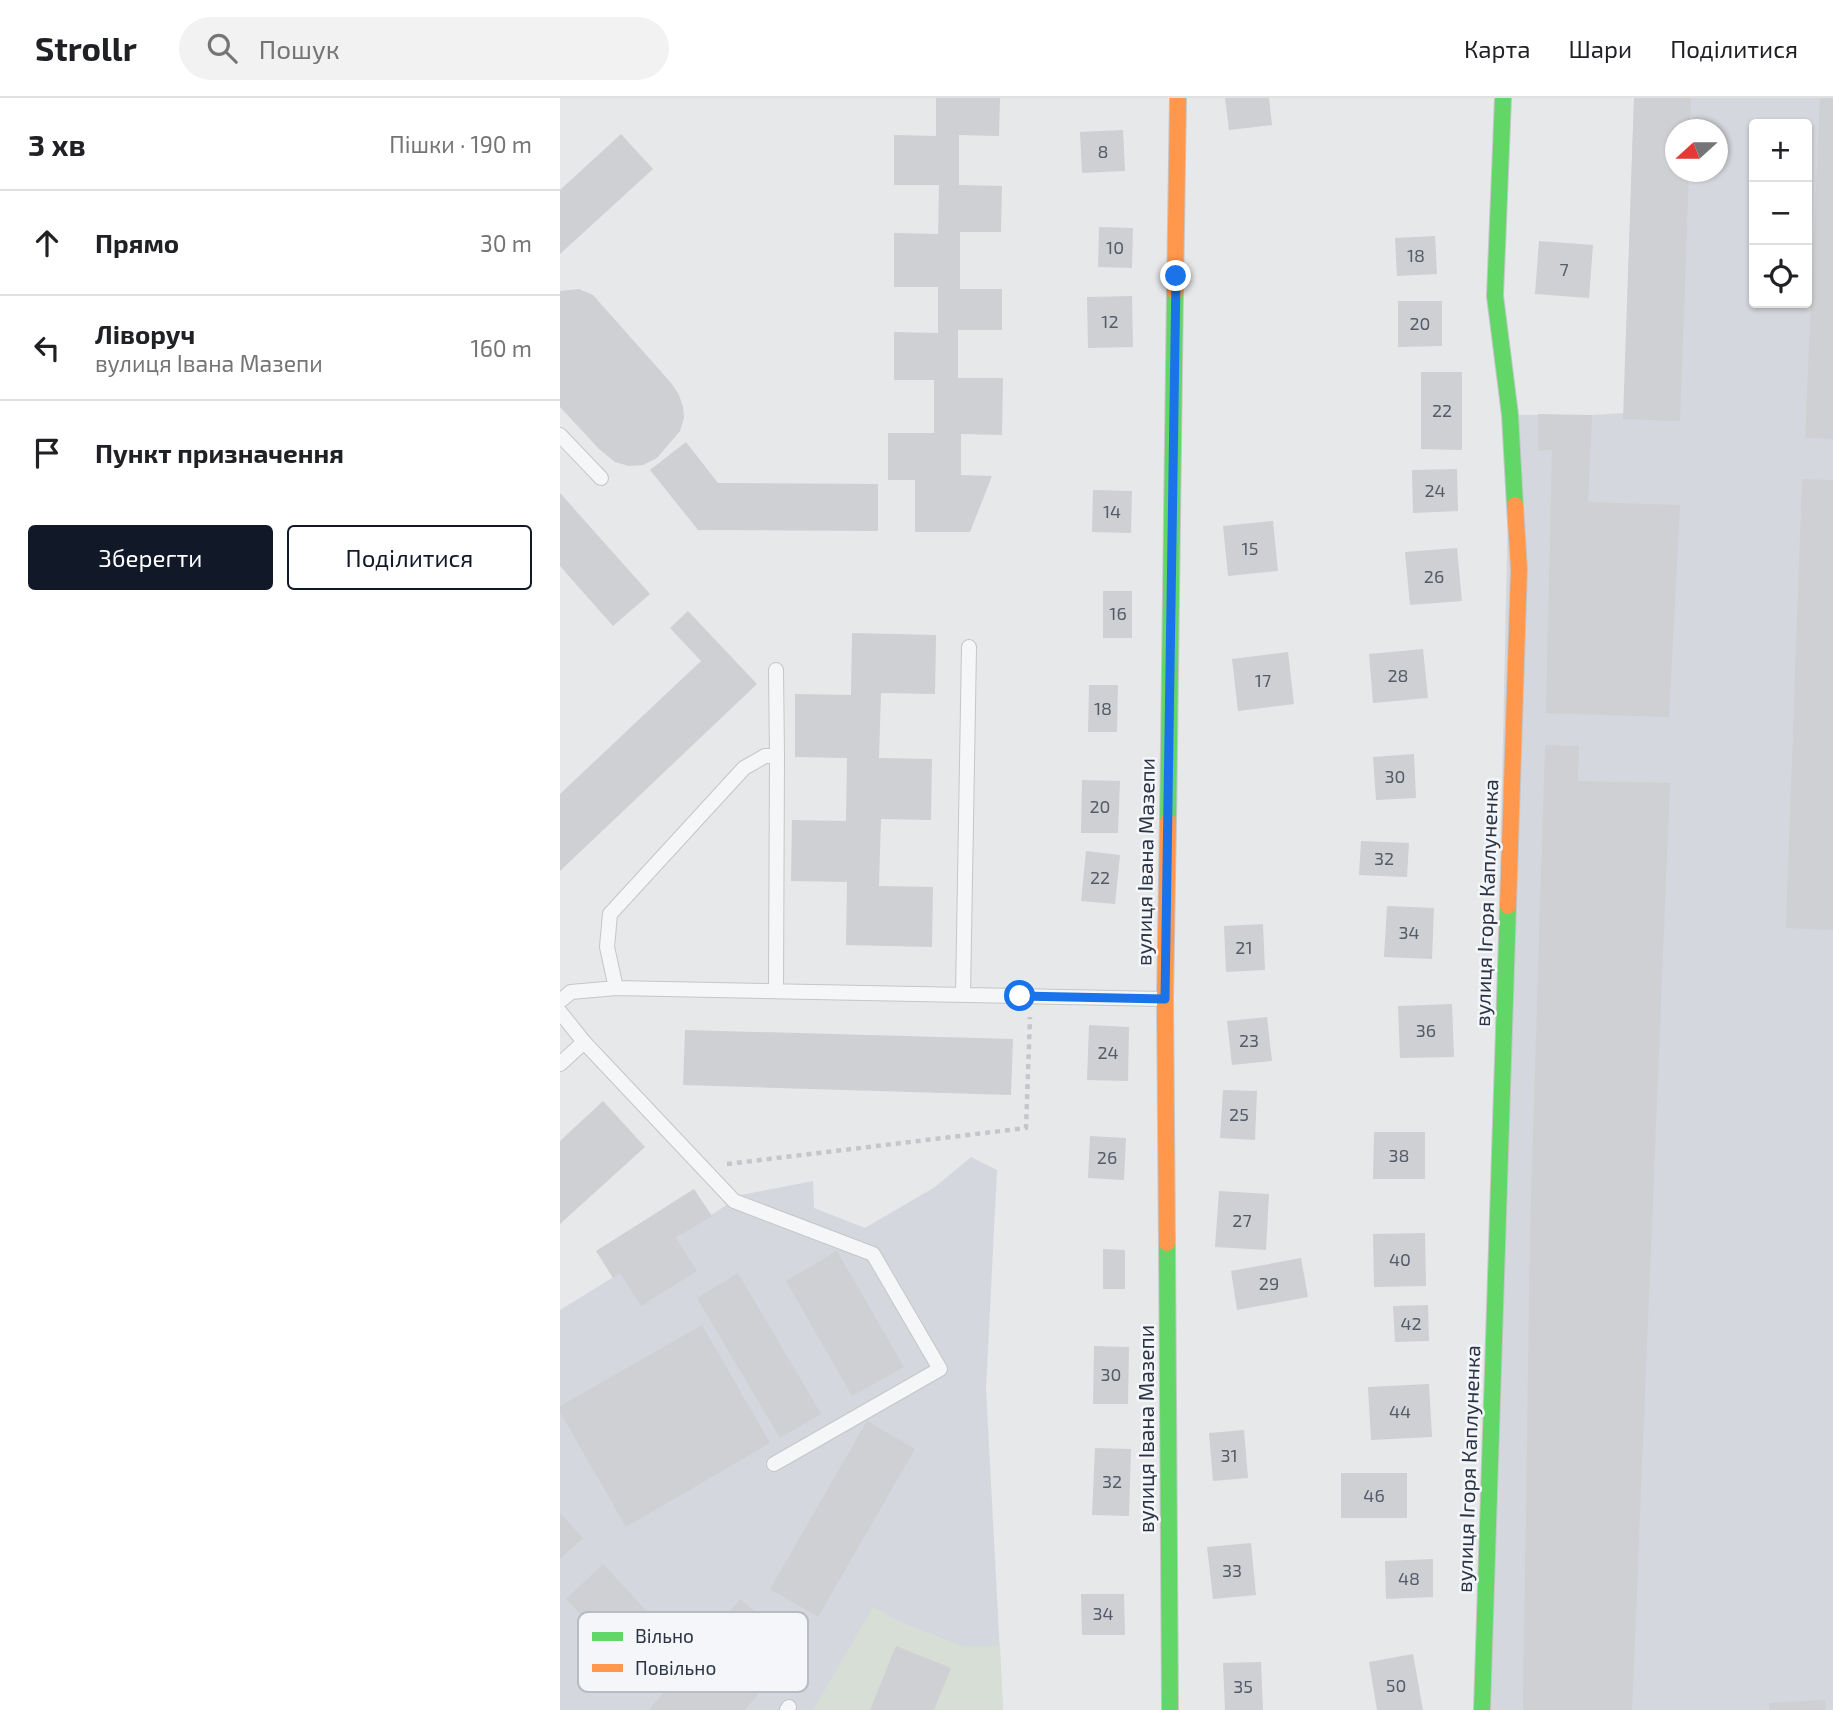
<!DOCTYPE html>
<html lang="uk">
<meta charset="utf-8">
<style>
body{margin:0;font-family:"Exo 2",sans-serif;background:#f2f2f2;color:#202124}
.controls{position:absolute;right:21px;top:21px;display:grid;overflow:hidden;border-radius:7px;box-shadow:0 2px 5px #0004}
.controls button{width:63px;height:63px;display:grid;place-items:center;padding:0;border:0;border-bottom:2px solid #e0e0e0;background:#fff;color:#202124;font:35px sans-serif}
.compass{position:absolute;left:1105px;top:21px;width:63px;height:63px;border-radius:50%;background:#fff;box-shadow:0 2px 5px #0004;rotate:249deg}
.stop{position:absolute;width:21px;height:21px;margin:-16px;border:5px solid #1a73e8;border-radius:50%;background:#fff}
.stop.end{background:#1a73e8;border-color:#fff;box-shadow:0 2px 7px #0008}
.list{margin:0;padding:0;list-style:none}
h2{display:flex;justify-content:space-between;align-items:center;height:91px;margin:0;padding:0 28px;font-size:30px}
h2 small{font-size:23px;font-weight:400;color:#757577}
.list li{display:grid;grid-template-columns:46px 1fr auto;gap:21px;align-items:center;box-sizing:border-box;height:105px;padding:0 28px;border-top:2px solid #e0e0e0}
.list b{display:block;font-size:26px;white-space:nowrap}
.list p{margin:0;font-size:23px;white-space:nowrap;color:#757577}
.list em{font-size:23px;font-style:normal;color:#757577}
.actions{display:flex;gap:14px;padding:21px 28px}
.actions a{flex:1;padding:16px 0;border:2px solid #111827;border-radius:7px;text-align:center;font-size:24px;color:#111827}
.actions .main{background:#111827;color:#fff}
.icon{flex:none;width:38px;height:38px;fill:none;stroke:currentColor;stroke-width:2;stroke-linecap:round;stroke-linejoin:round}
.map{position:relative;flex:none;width:1273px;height:1612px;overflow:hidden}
header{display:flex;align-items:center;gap:42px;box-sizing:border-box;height:98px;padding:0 35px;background:#fff;border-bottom:2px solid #e0e0e0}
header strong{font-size:33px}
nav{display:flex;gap:38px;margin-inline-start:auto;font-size:24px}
.search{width:490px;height:63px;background:#f2f2f2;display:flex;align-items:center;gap:18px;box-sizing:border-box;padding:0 24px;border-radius:38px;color:#757577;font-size:26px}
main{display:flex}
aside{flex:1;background:#fff}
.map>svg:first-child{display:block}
.built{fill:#d4d7dd;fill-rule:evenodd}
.green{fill:#d6ded6}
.building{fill:#ced0d3}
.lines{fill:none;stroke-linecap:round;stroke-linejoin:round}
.lane-casing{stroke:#c4c6c8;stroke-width:16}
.fast-casing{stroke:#c4c6c8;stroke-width:18}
.slow-casing{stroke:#c4c6c8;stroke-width:18}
.path{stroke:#c5c6ca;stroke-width:4.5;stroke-dasharray:5 5;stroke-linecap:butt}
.lane{stroke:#f5f6f7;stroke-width:14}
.fast{stroke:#63d668;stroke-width:16}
.slow{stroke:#ff974d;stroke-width:16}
.route{stroke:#1a73e8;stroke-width:9}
.labels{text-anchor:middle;stroke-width:5;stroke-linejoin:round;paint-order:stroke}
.number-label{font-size:18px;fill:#545c69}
.street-label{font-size:21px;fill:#2b3445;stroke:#f4f6f9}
.key{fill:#f4f6f9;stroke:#b8bcc3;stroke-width:2}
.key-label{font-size:19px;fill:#2b3445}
</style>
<header>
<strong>Strollr</strong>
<div class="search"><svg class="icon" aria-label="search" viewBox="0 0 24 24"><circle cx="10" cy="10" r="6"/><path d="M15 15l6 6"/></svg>Пошук</div>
<nav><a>Карта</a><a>Шари</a><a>Поділитися</a></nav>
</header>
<main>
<aside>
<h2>3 хв<small>Пішки · 190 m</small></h2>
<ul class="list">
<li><svg class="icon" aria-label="ahead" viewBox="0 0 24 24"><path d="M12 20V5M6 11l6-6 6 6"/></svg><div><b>Прямо</b></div><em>30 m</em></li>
<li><svg class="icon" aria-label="left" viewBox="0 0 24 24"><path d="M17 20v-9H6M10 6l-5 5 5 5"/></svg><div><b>Ліворуч</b><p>вулиця Івана Мазепи</p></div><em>160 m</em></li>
<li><svg class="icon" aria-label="arrive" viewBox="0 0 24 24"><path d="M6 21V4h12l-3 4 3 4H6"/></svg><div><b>Пункт призначення</b></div></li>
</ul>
<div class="actions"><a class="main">Зберегти</a><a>Поділитися</a></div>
</aside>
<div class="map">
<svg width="1273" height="1612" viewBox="0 0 1273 1612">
<rect width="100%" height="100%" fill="#e6e8ea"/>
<!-- built -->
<path class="built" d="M1074,0H1273V1612H922L950,317H1032L1064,315ZM1194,26H1247V205H1194ZM1115,32H1157V74H1115Z
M411,1059L437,1072L426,1291L443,1612H0V1212L117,1140L181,1097L253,1083L254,1110L305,1130L375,1089Z"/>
<!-- green -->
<path class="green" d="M313,1509L343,1525L403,1548H440L443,1612H253Z"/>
<!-- building -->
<path class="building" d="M376,0H440L439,38L399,37V87L442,88L441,134H400V191H442V232H398V280H443L442,337L401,336V377L432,378L410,434H355V382H328V335H374V282H334V234L378,235V189H334V135L378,136L379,87H334V37L376,38Z
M665,0H709L712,27L669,32Z
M1074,0H1131L1130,32H1115V74H1129L1120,323L1063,321Z
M1260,0H1273V341L1245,340Z
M563,32L565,73L522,75L520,34Z
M61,36L93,71L0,156V92Z
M539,129L573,130L572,170L538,169Z
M875,138L877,176L837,178L835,140Z
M979,143L1033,147L1029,200L975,196Z
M19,191L33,197L112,286L119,297L123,309L124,320L120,333L97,360L83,367L69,368L55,364L39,351L0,309V193Z
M572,198L573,249L528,250L527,199Z
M838,203H882V248L838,249Z
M861,274H902V352L861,351Z
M978,316L1032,317L1028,404L1120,407L1109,619L986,615L992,352L978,353Z
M126,344L158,385L318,386V433L138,432L90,372Z
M897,371L898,413L853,415L852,372Z
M1242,381L1273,382V832L1226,830Z
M533,392L572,393L571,435L532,434Z
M0,395L90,496L53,528L0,468Z
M713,423L718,473L668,478L663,428Z
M897,450L902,503L850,507L845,454Z
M543,493H572V540H543Z
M128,513L197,586L0,773V696L141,563L110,530Z
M292,535L376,537L375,596L321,595L319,660L372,661L371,722L321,721L319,788L373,789L372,849L286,847L287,784L231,783L232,722L286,723L287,660L235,659V596L291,597Z
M863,551L868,600L813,605L809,556Z
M728,554L734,606L678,613L672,561Z
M529,587H558L557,634H528Z
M985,647L1019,648L1018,683L1110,685L1072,1612H963L970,1135Z
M854,656L856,700L816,702L813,659Z
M522,682L560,683L558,735H521Z
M801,743L849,745L847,779L799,777Z
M526,753L560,757L555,806L521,803Z
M827,808L874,810L872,861L824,859Z
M703,826L705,872L666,874L664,828Z
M892,906L894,959L840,960L838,908Z
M707,919L712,963L672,967L667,923Z
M529,927L569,929L568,983L527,982Z
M125,932L453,941L451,997L123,987Z
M663,992L697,993L695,1042L660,1040Z
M43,1003L85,1049L0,1126V1043Z
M814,1034H865V1081H813Z
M530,1038L566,1040L564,1082L528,1080Z
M134,1091L152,1118L116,1140L137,1173L81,1208L60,1175L53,1180L36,1153Z
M659,1093L709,1096L706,1152L655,1149Z
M865,1135L866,1188L814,1189L813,1136Z
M543,1151L565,1152V1191H543Z
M277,1153L344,1269L292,1298L226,1183Z
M741,1160L748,1199L677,1212L671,1173Z
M178,1175L261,1316L220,1340L137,1200Z
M868,1207L869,1243L835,1244L833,1208Z
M142,1227L210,1345L66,1429L0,1314V1308Z
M534,1248L569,1249L568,1306H533Z
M869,1286L872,1339L811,1342L808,1289Z
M307,1323L355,1351L258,1519L210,1491Z
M684,1332L688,1380L653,1383L649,1335Z
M535,1350L571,1351L569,1418L532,1417Z
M781,1375H847V1420H781Z
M0,1415L23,1440L0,1461Z
M691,1445L696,1497L653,1501L647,1449Z
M873,1461V1499L826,1501L825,1463Z
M43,1466L104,1532L67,1566L6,1501Z
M521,1496H564L565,1537H522Z
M180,1501L238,1548L185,1612H89Z
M336,1548L391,1570L374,1612H310Z
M853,1556L863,1612H817L809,1564Z
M701,1564L703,1612H665L663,1565Z
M1265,1602L1266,1612H1209L1210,1605Z"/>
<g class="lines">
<defs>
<path id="lane" d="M0,337L41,380
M216,572L217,658L216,893
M217,658H205L184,670L50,816L47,849L56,890L603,901
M403,897L409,549
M0,903L11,894L56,890
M0,914L24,944L0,966
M24,944L174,1103L313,1156L380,1271L214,1366
M227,1612L229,1609"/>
<path id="fast" d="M943,0L935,198L950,317L955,407
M608,723L615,194
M607,1145L610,1612
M922,1612L948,808"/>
<path id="slow" d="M615,194L618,0
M948,808L959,471L955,407
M607,1145L605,900L608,723"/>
</defs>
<!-- lane casing -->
<use href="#lane" class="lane-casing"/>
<!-- fast casing -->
<use href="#fast" class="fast-casing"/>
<!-- slow casing -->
<use href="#slow" class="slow-casing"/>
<!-- path -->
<path class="path" d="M167,1066L466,1030L470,919"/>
<!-- lane -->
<use href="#lane" class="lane"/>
<!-- fast -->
<use href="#fast" class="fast"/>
<!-- slow -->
<use href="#slow" class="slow"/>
</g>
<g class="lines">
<!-- route -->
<path class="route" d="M460,898L605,901L616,178"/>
</g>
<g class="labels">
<!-- number labels -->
<g class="number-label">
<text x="543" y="60">8</text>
<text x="555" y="156">10</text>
<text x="856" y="164">18</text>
<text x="1004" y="178">7</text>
<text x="550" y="230">12</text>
<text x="860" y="232">20</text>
<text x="882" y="319">22</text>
<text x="875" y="399">24</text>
<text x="552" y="420">14</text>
<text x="690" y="457">15</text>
<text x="874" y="485">26</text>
<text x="558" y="522">16</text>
<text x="838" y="584">28</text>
<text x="703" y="589">17</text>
<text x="543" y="617">18</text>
<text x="835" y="685">30</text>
<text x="540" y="715">20</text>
<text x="824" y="767">32</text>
<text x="540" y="786">22</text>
<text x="849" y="841">34</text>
<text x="684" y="856">21</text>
<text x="866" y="939">36</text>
<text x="689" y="949">23</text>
<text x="548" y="961">24</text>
<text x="679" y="1023">25</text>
<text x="839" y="1064">38</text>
<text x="547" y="1066">26</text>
<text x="682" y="1129">27</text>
<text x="840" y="1168">40</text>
<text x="709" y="1192">29</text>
<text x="851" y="1232">42</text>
<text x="551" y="1283">30</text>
<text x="840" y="1320">44</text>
<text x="669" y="1364">31</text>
<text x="552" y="1390">32</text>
<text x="814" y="1404">46</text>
<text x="672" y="1479">33</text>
<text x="849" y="1487">48</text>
<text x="543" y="1522">34</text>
<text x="836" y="1594">50</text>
<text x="683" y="1595">35</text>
</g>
<!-- street labels -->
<g class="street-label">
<text transform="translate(586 764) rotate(-89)" y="7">вулиця Івана Мазепи</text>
<text transform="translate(927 805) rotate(-88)" y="7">вулиця Ігоря Каплуненка</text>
<text transform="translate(587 1331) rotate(-90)" y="7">вулиця Івана Мазепи</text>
<text transform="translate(909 1371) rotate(-88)" y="7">вулиця Ігоря Каплуненка</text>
</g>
</g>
<!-- legend -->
<rect x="18" y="1514" width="230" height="80" rx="10" class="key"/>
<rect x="32" y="1534" width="31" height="9" fill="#63d668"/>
<rect x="32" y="1566" width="31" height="8" fill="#ff974d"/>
<g class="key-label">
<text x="75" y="1545">Вільно</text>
<text x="75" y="1577">Повільно</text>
</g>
</svg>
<div class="controls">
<button>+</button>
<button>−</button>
<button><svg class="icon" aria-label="locate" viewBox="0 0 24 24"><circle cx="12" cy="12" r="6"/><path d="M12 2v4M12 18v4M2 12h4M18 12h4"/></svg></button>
</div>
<svg class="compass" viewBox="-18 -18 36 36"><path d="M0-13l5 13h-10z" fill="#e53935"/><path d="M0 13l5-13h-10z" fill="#757577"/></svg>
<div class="stop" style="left:460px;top:898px"></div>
<div class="stop end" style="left:616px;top:178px"></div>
</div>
</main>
